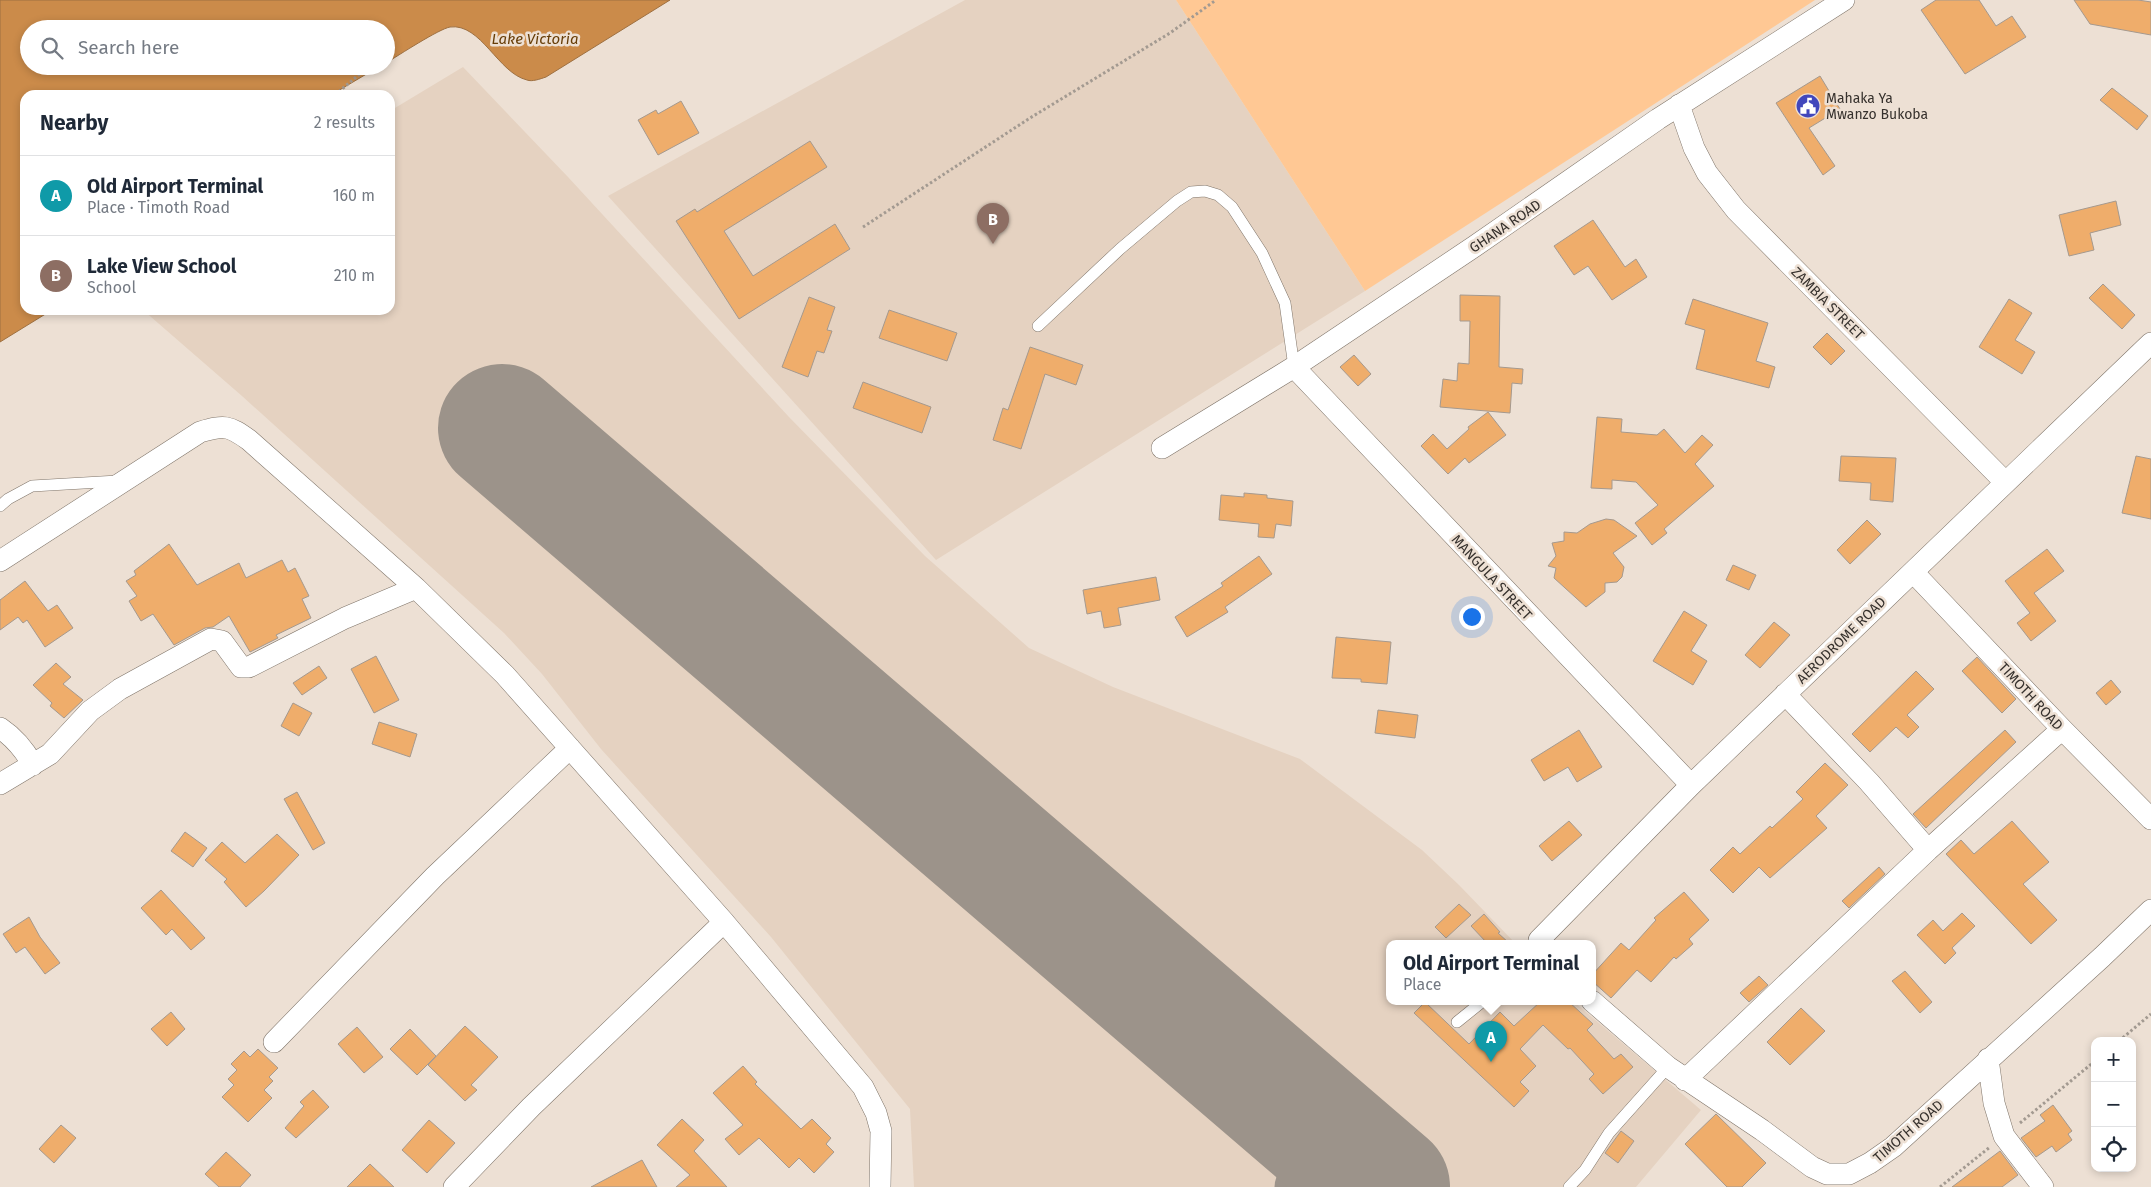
<!DOCTYPE html>
<meta charset="utf-8">
<style>
body{margin:0;font-family:"Fira Sans",sans-serif;background:#f6f6f7;color:#1f2937}
.controls{position:absolute;right:15px;bottom:15px;display:grid;overflow:hidden;border-radius:10px;box-shadow:0 2px 8px #0003}
.controls button{width:45px;height:45px;display:grid;place-items:center;padding:0;border:0;border-bottom:1px solid #e0e1e3;background:#fff;color:#1f2937;font:25px sans-serif}
.you{position:absolute;left:1471px;top:616px;width:18px;height:18px;margin:-12px;border:4px solid #fff;border-radius:50%;background:#1a73e8;box-shadow:0 0 0 8px #1a73e833}
.badge{display:grid;place-items:center;width:32px;height:32px;border-radius:50%;background:#ea580c;color:#fff;font-size:16px;font-weight:700}
.pin{position:absolute;translate:-50% -41px;filter:drop-shadow(0 1px 2px #0008)}
.pin::after{content:'';position:absolute;top:26px;width:18px;height:15px;background:inherit;clip-path:polygon(0 0,100% 0,50% 100%)}
.popup{position:absolute;left:1386px;top:940px;width:210px;height:65px;box-sizing:border-box;display:grid;place-content:center;border-radius:10px;background:#fff;filter:drop-shadow(0 1px 4px #0005);font-size:16px;white-space:nowrap;color:#747a83}
.popup b{font-size:19px;color:#1f2937}
.popup::after{content:'';position:absolute;left:50%;top:100%;margin-left:-10px;border:10px solid transparent;border-top-color:#fff}
.list{margin:0;padding:0;list-style:none}
h2{display:flex;justify-content:space-between;align-items:center;height:65px;margin:0;padding:0 20px;font-size:21px}
h2 small{font-size:16px;font-weight:400;color:#747a83}
.list li{display:grid;grid-template-columns:32px 1fr auto;gap:15px;align-items:center;box-sizing:border-box;height:80px;padding:0 20px;border-top:1px solid #e0e1e3}
.list b{display:block;font-size:19px;white-space:nowrap}
.list p{margin:0;font-size:16px;white-space:nowrap;color:#747a83}
.list em{font-size:16px;font-style:normal;color:#747a83}
.icon{flex:none;width:28px;height:28px;fill:none;stroke:currentColor;stroke-width:2;stroke-linecap:round;stroke-linejoin:round}
.map{position:relative;flex:none;width:2151px;height:1187px;overflow:hidden}
.search{position:absolute;background:#fff;box-shadow:0 2px 8px #0003;left:20px;top:20px;width:375px;height:55px;display:flex;align-items:center;gap:12px;box-sizing:border-box;padding:0 18px;border-radius:28px;color:#747a83;font-size:19px}
.panel{position:absolute;background:#fff;box-shadow:0 2px 8px #0003;left:20px;top:90px;width:375px;height:225px;border-radius:15px}
.map>svg:first-child{display:block}
.built{fill:#e5d2c1}
.green{fill:#ffc894}
.water{fill:#cb8b4a;stroke:#9e7041}
.lines{fill:none;stroke-linecap:round;stroke-linejoin:round}
.taxiway{stroke:#9c938a;stroke-width:51}
.runway{stroke:#9c938a;stroke-width:128}
.building{fill:#efad6b;stroke:#a5998e}
.lane-casing{stroke:#7f7469;stroke-width:12}
.street-casing{stroke:#7f7469;stroke-width:22}
.path{stroke:#a39a91;stroke-width:3;stroke-dasharray:2.5 2.5;stroke-linecap:butt}
.lane{stroke:#fff;stroke-width:11}
.street{stroke:#fff;stroke-width:21}
.labels{text-anchor:middle;stroke-width:5;stroke-linejoin:round;paint-order:stroke}
.poi-label{font-size:14px;fill:#36312d;stroke:#ede0d4;text-anchor:start}
.street-label{font-size:14px;fill:#36312d;stroke:#ede0d4}
.water-label{font-size:15px;font-style:italic;fill:#673d07;stroke:#ede0d4}
</style>
<div class="map">
<svg width="2151" height="1187" viewBox="0 0 2151 1187">
<rect width="100%" height="100%" fill="#ede0d4"/>
<!-- built -->
<path class="built" d="M965,0H1176L1365,291L936,560L608,196Z
M463,67L568,177L789,417L925,556L1029,648L1113,687L1300,759L1422,850L1459,885L1515,943H1390V1001H1573L1701,1110L1636,1187H914L910,1109L771,937L601,749L542,674L504,633L242,396L143,310H390V111Z"/>
<!-- green -->
<path class="green" d="M1176,0H1815L1365,291Z"/>
<!-- water -->
<path class="water" d="M0,0H670L546,77C540,79 532,82 527,80C498,73 481,23 450,27C439,29 399,55 386,63V29H29V66H380L331,95H25V310H52L0,342Z"/>
<g class="lines">
<!-- taxiway -->
<path class="taxiway" d="M1300,1187L1315,1172"/>
<!-- runway -->
<path class="runway" d="M502,428L1386,1187"/>
</g>
<!-- building -->
<path class="building" d="M1936,0H1979L1996,26L2012,16L2026,37L1965,74L1921,10Z
M2074,0H2138L2151,2V35L2090,24Z
M1820,76L1840,109L1809,128L1835,166L1823,175L1776,103Z
M2112,88L2148,116L2137,130L2100,100Z
M681,101L699,133L658,155L638,120L656,110L658,114Z
M810,141L827,167L724,231L753,276L835,224L850,249L739,319L676,221L695,209L697,212Z
M2116,201L2121,225L2090,233L2094,250L2069,256L2059,215Z
M1593,220L1625,267L1636,259L1647,277L1612,300L1588,266L1574,275L1554,246Z
M2103,284L2135,315L2122,329L2089,298Z
M1460,295L1500,296L1499,367L1523,369L1522,384L1512,383L1510,413L1440,407L1443,379L1457,381L1458,363L1469,364L1470,321H1460Z
M809,297L835,307L827,330L832,331L824,353L817,351L808,377L782,367Z
M1693,299L1768,323L1756,361L1775,367L1769,388L1696,369L1705,330L1685,324Z
M2009,299L2032,313L2015,340L2035,352L2022,374L1979,347Z
M889,310L957,333L947,361L879,338Z
M1827,333L1845,351L1831,365L1813,347Z
M1030,347L1083,365L1076,385L1045,374L1021,449L993,440L1003,408L1008,410Z
M1354,355L1371,374L1358,386L1340,367Z
M863,382L931,407L922,433L853,408Z
M1488,412L1506,435L1469,463L1465,458L1448,474L1421,446L1433,434L1447,449L1469,429L1468,427Z
M1597,417L1622,419L1621,432L1657,435L1664,429L1685,453L1702,435L1713,445L1695,464L1714,486L1664,529L1667,533L1652,545L1635,523L1658,505L1636,482L1612,480V489L1591,488Z
M1841,456L1896,458L1893,502L1870,500L1871,483L1839,481Z
M2136,456L2151,459V519L2122,513Z
M1244,493L1267,495V498L1293,501L1291,526L1276,524L1274,538L1258,537L1259,524L1219,520L1221,495L1244,497Z
M1606,519L1614,520L1637,536L1613,553L1624,567L1622,577L1617,582L1605,583V592L1586,607L1554,578L1556,568L1548,566L1556,556L1552,543L1564,541V532L1577,533L1590,524Z
M1867,520L1881,534L1850,564L1837,550Z
M169,544L197,585L239,563L246,578L282,560L288,572L295,568L309,596L302,599L311,618L276,635L278,638L250,652L229,616L213,627L205,628L174,645L153,614L141,621L129,601L137,596L126,581L136,575L134,571Z
M2047,549L2064,571L2034,593L2056,621L2031,641L2017,623L2030,613L2005,581Z
M1259,556L1272,574L1225,607L1228,612L1187,637L1175,617L1223,586L1221,583Z
M1733,565L1756,575L1749,590L1726,580Z
M1156,577L1160,600L1118,608L1121,625L1104,628L1101,611L1087,614L1083,590Z
M25,581L48,611L57,605L73,628L45,647L27,620L23,623L18,617L0,630V600Z
M1684,611L1707,625L1691,651L1707,661L1693,685L1653,661Z
M1774,622L1790,635L1760,668L1745,655Z
M1336,637L1391,642L1387,684L1361,682V679L1332,678Z
M376,656L399,700L374,713L351,669Z
M1977,657L2016,699L2002,713L1962,671Z
M56,663L71,677L63,684L83,700L64,718L50,706L52,703L33,685Z
M319,666L327,678L302,695L293,683Z
M1916,671L1934,689L1907,715L1919,727L1908,738L1896,727L1870,752L1852,734Z
M2111,680L2121,692L2106,705L2096,693Z
M293,703L312,713L299,736L281,726Z
M1378,710L1418,715L1415,738L1375,733Z
M379,722L417,734L410,757L372,744Z
M1579,730L1602,767L1577,782L1568,767L1544,781L1531,760Z
M2005,730L2016,742L1926,828L1913,814Z
M1825,763L1848,785L1816,816L1827,828L1770,878L1759,867L1733,893L1710,870L1733,847L1740,854L1770,826L1772,828L1803,799L1796,792Z
M297,792L325,843L313,850L284,799Z
M1569,821L1582,835L1552,861L1539,846Z
M2012,821L2049,862L2023,884L2057,920L2031,944L1946,854L1961,840L1974,854Z
M185,832L207,848L193,867L171,851Z
M277,834L299,855L264,891L246,907L224,882L227,879L205,860L222,842L245,863Z
M1879,867L1885,874L1849,908L1842,901Z
M161,890L205,938L191,950L172,929L166,935L141,908Z
M1684,892L1709,920L1689,939L1693,944L1676,959L1674,957L1651,982L1637,970L1611,998L1592,981V975L1621,943L1629,950L1656,920L1654,918Z
M1459,904L1471,915L1446,938L1435,927Z
M1962,913L1975,926L1952,948L1956,953L1945,964L1917,935L1933,920L1943,931Z
M1484,914L1500,932L1498,933L1509,943H1487L1471,926Z
M29,917L40,937L60,963L45,974L25,947L16,953L3,934Z
M1905,971L1932,1002L1920,1013L1892,981Z
M1759,976L1768,985L1749,1002L1740,993Z
M1541,1001H1568L1593,1024L1587,1030L1614,1059L1621,1054L1633,1067L1603,1094L1589,1079L1594,1074L1570,1048L1568,1049L1543,1025L1520,1049L1536,1066L1520,1082L1529,1091L1514,1107L1414,1013L1425,1002L1469,1044L1500,1012L1514,1026Z
M1801,1008L1825,1031L1790,1065L1767,1042Z
M171,1012L185,1029L167,1046L151,1029Z
M465,1026L498,1057L471,1085L477,1090L465,1101L428,1065Z
M357,1027L383,1057L364,1073L338,1044Z
M410,1029L436,1056L417,1075L390,1049Z
M258,1049L278,1068L269,1077L273,1081L264,1090L272,1098L248,1122L222,1097L234,1085L228,1079L237,1070L231,1064L244,1051L250,1057Z
M743,1066L757,1082L755,1084L801,1129L812,1119L831,1138L826,1144L834,1152L814,1173L799,1158L789,1168L759,1138L739,1155L725,1139L743,1125L713,1093Z
M313,1090L329,1107L296,1138L285,1128L304,1106L300,1102Z
M2053,1105L2072,1131L2068,1134L2072,1140L2056,1152L2052,1146L2036,1157L2021,1138L2045,1121L2040,1115Z
M1716,1114L1766,1163L1742,1187H1727L1685,1144Z
M682,1119L704,1140L694,1151L727,1187H676L690,1175L657,1145Z
M429,1120L455,1143L427,1173L402,1150Z
M61,1125L76,1138L54,1163L39,1149Z
M1621,1131L1634,1141L1618,1163L1605,1153Z
M2000,1151L2018,1175L2002,1187H1952Z
M226,1152L251,1175L240,1187H219L205,1174Z
M642,1160L657,1187H591Z
M370,1164L394,1187H347Z"/>
<g class="lines">
<defs>
<path id="lane" d="M1038,326L1120,249L1177,201L1191,192L1205,191L1218,195L1232,207L1262,253L1285,303L1294,367
M0,506L8,499L32,486L118,481
M1457,1022L1483,1001
M1569,1187L1585,1170L1609,1133L1668,1067"/>
<path id="street" d="M1679,105L1694,148L1707,173L1736,210L2005,482
M1294,367L1691,785
M1162,448L1294,367L1475,246L1658,119L1844,0
M0,561L200,432C225,425 228,425 249,440L416,588L505,675L724,922L863,1087L876,1113L881,1131L880,1187
M1913,572L2062,729L2151,819
M1785,694L1869,782L1928,850
M0,728C15,738 24,749 33,765
M0,784L50,754L90,711L120,689L211,639L222,641L241,667H249L345,618L416,588
M1539,943V940L1691,785L2151,343
M1592,1001L1668,1067L1762,1130L1812,1167L1827,1174H1849L1870,1163L1893,1147L2102,957L2151,910
M274,1042L435,876L570,748
M1988,1059L1994,1103L2004,1136L2043,1187
M1685,1080L1928,850L2062,729
M454,1187L531,1107L724,922"/>
</defs>
<!-- lane casing -->
<use href="#lane" class="lane-casing"/>
<!-- street casing -->
<use href="#street" class="street-casing"/>
<!-- path -->
<path class="path" d="M335,95L369,66
M863,227L1030,118L1170,33L1216,0
M2119,1041L2151,1014
M2020,1123L2095,1061
M1940,1187L1990,1147"/>
<!-- lane -->
<use href="#lane" class="lane"/>
<!-- street -->
<use href="#street" class="street"/>
</g>
<!-- icons -->
<defs>
<symbol id="civic-disc" viewBox="-11 -11 22 22"><circle r="9.5" fill="#4147bc" stroke="#ede0d4"/><path d="M-.6-6.5H3V-4.5H.6V-3L4-1V1h2V6H-6V1h2V-1L-.6-3ZM-1.2 2.5V6h2.4V2.5Z" fill="#fff"/></symbol>
</defs>
<g fill-rule="evenodd">
<use href="#civic-disc" x="1794" y="92" width="28" height="28"/>
</g>
<g class="labels">
<!-- poi labels -->
<g class="poi-label">
<text x="1826" y="103">Mahaka Ya<tspan x="1826" dy="16">Mwanzo Bukoba</tspan></text>
</g>
<!-- street labels -->
<g class="street-label">
<text transform="translate(1505 226) rotate(-34)" y="5">GHANA ROAD</text>
<text transform="translate(1828 303) rotate(45)" y="5">ZAMBIA STREET</text>
<text transform="translate(1492 577) rotate(47)" y="5">MANGULA STREET</text>
<text transform="translate(1841 640) rotate(-44)" y="5">AERODROME ROAD</text>
<text transform="translate(2031 696) rotate(47)" y="5">TIMOTH ROAD</text>
<text transform="translate(1908 1131) rotate(-41)" y="5">TIMOTH ROAD</text>
</g>
<!-- water labels -->
<g class="water-label">
<text x="535" y="44">Lake Victoria</text>
</g>
</g>
</svg>
<div class="controls">
<button>+</button>
<button>−</button>
<button><svg class="icon" aria-label="locate" viewBox="0 0 24 24"><circle cx="12" cy="12" r="6"/><path d="M12 2v4M12 18v4M2 12h4M18 12h4"/></svg></button>
</div>
<div class="you"></div>
<div class="pin badge" style="left:1491px;top:1062px;background:#0f9aa8">A</div>
<div class="popup"><b>Old Airport Terminal</b>Place</div>
<div class="pin badge" style="left:993px;top:244px;background:#8d6e63">B</div>
<div class="search"><svg class="icon" aria-label="search" viewBox="0 0 24 24"><circle cx="10" cy="10" r="6"/><path d="M15 15l6 6"/></svg>Search here</div>
<section class="panel">
<h2>Nearby<small>2 results</small></h2>
<ul class="list">
<li><span class="badge" style="background:#0f9aa8">A</span><div><b>Old Airport Terminal</b><p>Place · Timoth Road</p></div><em>160 m</em></li>
<li><span class="badge" style="background:#8d6e63">B</span><div><b>Lake View School</b><p>School</p></div><em>210 m</em></li>
</ul>
</section>
</div>
